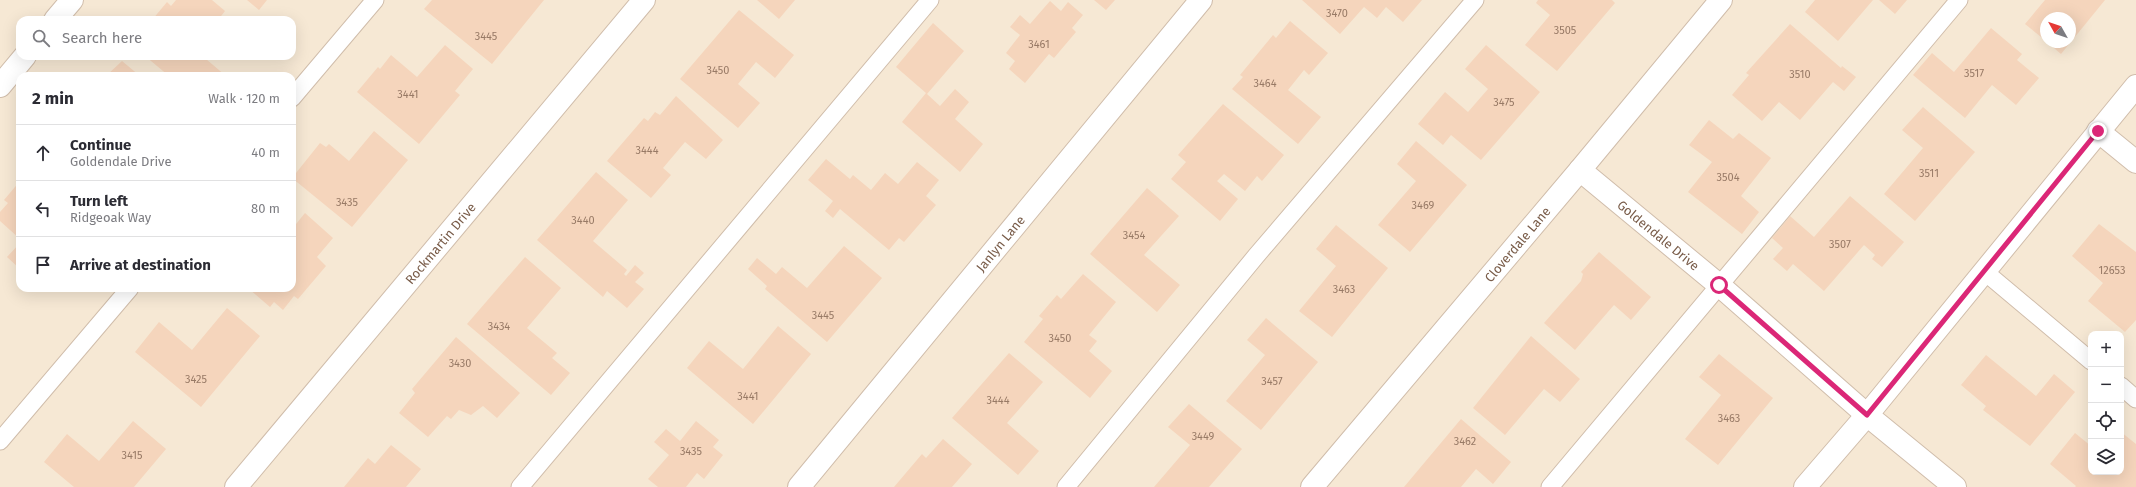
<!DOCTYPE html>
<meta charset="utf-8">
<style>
body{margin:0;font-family:"Fira Sans",sans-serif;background:#f2f2f3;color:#2b2b33}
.controls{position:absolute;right:12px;bottom:12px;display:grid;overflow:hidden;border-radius:8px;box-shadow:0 4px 16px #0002}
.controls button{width:36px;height:36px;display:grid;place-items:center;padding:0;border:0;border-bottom:1px solid #e1e1e2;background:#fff;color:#2b2b33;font:20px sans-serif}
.compass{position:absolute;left:2040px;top:12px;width:36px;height:36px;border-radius:50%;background:#fff;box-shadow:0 4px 16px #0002;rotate:310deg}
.stop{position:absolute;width:12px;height:12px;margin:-9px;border:3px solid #db2777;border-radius:50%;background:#fff}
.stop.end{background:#db2777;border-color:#fff;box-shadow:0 1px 4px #0008}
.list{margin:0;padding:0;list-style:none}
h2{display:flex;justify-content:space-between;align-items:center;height:52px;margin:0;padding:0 16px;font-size:17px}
h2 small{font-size:13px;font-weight:400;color:#7c7c81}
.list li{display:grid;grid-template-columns:26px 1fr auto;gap:12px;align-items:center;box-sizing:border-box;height:56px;padding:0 16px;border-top:1px solid #e1e1e2}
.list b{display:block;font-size:15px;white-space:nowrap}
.list p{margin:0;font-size:13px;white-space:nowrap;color:#7c7c81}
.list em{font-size:13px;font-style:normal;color:#7c7c81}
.icon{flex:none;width:22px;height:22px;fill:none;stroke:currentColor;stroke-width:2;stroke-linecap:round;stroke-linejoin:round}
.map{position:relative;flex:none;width:2136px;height:487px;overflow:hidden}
.search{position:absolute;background:#fff;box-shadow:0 4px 16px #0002;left:16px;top:16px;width:280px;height:44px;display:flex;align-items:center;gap:10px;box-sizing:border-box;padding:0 14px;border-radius:12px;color:#7c7c81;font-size:15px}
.panel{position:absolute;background:#fff;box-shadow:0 4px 16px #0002;left:16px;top:72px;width:280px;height:220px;border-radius:12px}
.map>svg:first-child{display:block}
.residential{fill:#f6e8d4;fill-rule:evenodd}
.building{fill:#f5d5bc}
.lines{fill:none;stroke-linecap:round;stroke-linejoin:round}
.service-casing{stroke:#d0bdab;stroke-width:19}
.minor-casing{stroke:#d0bdab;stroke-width:24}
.service{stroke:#fff;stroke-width:17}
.minor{stroke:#fff;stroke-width:22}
.route{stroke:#db2777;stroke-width:5}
.labels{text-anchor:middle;stroke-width:3;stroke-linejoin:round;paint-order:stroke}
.number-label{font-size:11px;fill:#987a66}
.street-label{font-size:13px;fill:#795c49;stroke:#fff9ee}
</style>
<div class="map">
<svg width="2136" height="487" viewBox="0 0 2136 487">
<rect width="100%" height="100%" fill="#fef5e6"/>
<!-- residential -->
<path class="residential" d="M0,0H2136V487H0ZM2046,18H2070V42H2046ZM20,20H292V56H20ZM20,76H292V288H20ZM2091,334H2121V472H2091Z"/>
<!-- building -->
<path class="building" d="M176,0H212L225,11L218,20H152L167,2L171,6Z
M247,0H267L259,10Z
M432,0H544L492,64L424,9Z
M757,0H795L779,19Z
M1094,0H1115L1106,10Z
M1302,0H1422L1403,22L1386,7L1377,18L1364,7L1340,34Z
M1538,0H1612L1615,3L1557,71L1525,45L1550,15L1536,3Z
M1815,0H1873L1838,41L1805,12Z
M1879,0H1907L1895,14Z
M2045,0H2105L2061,54L2047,42H2070V18H2046V41L2025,24Z
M1050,1L1061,11L1068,2L1083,15L1072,28L1076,32L1054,58L1049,54L1025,83L1009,69L1015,61L1006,53L1020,35L1010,27L1020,15L1030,24Z
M739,10L794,55L775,78L756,62L738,84L760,103L738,128L680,79Z
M1290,21L1328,53L1309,75L1304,70L1288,90L1321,117L1298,144L1232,89L1243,77L1240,75L1273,35L1276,38Z
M933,23L964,51L927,94L940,106L955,89L969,102L955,119L983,144L960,172L902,122L926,93L896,67Z
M1790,24L1841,68L1842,66L1856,77L1844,91L1833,82L1800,120L1779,102L1762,121L1732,95L1749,75L1746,73Z
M1991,28L2022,54L2017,60L2039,78L2016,105L1992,85L1965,118L1913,75L1932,53L1954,72Z
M445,45L473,69L455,91L460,95L419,144L357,92L378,67L380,69L391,55L417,77Z
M1486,45L1540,92L1481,160L1451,135L1443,145L1418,124L1445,92L1468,112L1488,89L1465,69Z
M145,56H208L206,59L226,76H169Z
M122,61L140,76H106Z
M676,96L723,140L706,159L685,142L663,168L671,175L651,198L607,161L644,118L648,121L655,112L660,115Z
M1223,104L1284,155L1262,181L1257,176L1245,191L1224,174L1217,181L1238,199L1220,221L1171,179L1186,162L1178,155Z
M1923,107L1975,152L1915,221L1884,194L1923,148L1902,130Z
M1709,120L1733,139L1739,133L1771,158L1741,196L1759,212L1742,234L1688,192L1712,162L1689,145Z
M374,131L408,160L352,227L292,178L320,143L326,147L329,144L349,161Z
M1416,141L1467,185L1410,252L1378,225L1416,181L1397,164Z
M826,159L850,179L853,175L871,190L885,173L898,184L917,162L939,180L926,196L936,205L904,242L899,238L889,250L840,209L833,218L825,211L833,201L808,180Z
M596,172L628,200L593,241L627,270L624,274L626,276L635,265L644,273L635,282L644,289L627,308L607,291L603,297L537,240Z
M20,181V239L0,221V212L8,203L4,200Z
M1147,188L1179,216L1144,255L1180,285L1157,312L1090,254Z
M1850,196L1904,242L1882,267L1872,259L1875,255L1864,245L1824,291L1793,264L1787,271L1773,259L1783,248L1772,238L1790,216L1814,237Z
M305,213L333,238L317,257L326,266L298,299L294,296L283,310L274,302L270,307L248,288H292V229Z
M2099,224L2136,252V320L2125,332L2088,301L2103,283L2072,256Z
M1336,225L1388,268L1332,337L1299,311L1336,266L1316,249Z
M20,243V269L7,257Z
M844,246L882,278L827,342L765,289L767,286L748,269L757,258L776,274L782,267L807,288Z
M1599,252L1651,297L1631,320L1614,305L1575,350L1544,323L1581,281L1583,274L1581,272Z
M525,257L561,288L527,328L557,353L552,358L570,373L551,395L467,324Z
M1083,274L1116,302L1089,335L1097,341L1089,351L1112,371L1090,398L1024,342L1043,319L1039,316L1057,295L1061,299Z
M227,308L260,336L201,407L135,352L159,322L192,350Z
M1266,318L1318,362L1261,430L1226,401L1265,355L1247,340Z
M778,326L811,354L753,424L687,368L709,341L743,369Z
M1531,336L1580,379L1560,402L1544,389L1505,435L1473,408Z
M456,337L520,393L497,418L483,406L471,415L459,410L451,419L447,416L428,437L399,413L415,393L412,389Z
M1009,353L1043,382L1007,423L1039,451L1018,475L952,418Z
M1719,354L1773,398L1718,465L1685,439L1721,395L1699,377Z
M1986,355L2036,396L2054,374L2075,392L2030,446L1983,410L1986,406L1961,385Z
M1189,404L1242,449L1209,487H1154L1190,445L1168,427Z
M1461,419L1511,462L1493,484L1476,469L1461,487H1404Z
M133,421L166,449L134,487H74L44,462L67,434L99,461Z
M696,421L719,440L713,447L723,455L704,479L697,473L686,487H658L648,479L669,455L654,442L666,429L680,441Z
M2121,432L2136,444V487H2075L2076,486L2050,464L2075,433L2091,446V472H2121Z
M943,439L972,464L952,487H894L922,454L926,458Z
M391,445L421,469L406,487H344L368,458L375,464Z"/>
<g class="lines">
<defs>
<path id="service" d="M292,98L375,0
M1985,272L2091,361
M2121,386L2136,399
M0,441L130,288
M520,487L930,0
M1066,487L1256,256L1475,0
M1550,487L1959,0"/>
<g id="minor">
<path d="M55,20L72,0"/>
<path d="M0,86L25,56"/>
<path d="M2098,131L2136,162"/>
<path id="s1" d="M1580,170L1719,285L1867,415L1955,487"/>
<path id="s2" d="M236,487L644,0"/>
<path id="s3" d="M799,487L1201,0"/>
<path id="s4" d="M1312,487L1580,170L1721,0"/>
<path d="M1805,487L1867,415L2136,86"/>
</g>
</defs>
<!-- service casing -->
<use href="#service" class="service-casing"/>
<!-- minor casing -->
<use href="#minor" class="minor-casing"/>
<!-- service -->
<use href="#service" class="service"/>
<!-- minor -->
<use href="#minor" class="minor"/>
</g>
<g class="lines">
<!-- route -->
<path class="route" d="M1719,285L1867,415L2098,131"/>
</g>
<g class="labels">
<!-- number labels -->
<g class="number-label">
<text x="1337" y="17">3470</text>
<text x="1565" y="34">3505</text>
<text x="486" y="40">3445</text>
<text x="1039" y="48">3461</text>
<text x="718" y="74">3450</text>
<text x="1974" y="77">3517</text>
<text x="1800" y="78">3510</text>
<text x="1265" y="87">3464</text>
<text x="408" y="98">3441</text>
<text x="1504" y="106">3475</text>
<text x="647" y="154">3444</text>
<text x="1929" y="177">3511</text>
<text x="1728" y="181">3504</text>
<text x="347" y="206">3435</text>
<text x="1423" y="209">3469</text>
<text x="583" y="224">3440</text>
<text x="1134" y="239">3454</text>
<text x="1840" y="248">3507</text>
<text x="2112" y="274">12653</text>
<text x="1344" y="293">3463</text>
<text x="823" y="319">3445</text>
<text x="499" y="330">3434</text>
<text x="1060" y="342">3450</text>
<text x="460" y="367">3430</text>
<text x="196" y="383">3425</text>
<text x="1272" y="385">3457</text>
<text x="748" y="400">3441</text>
<text x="998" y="404">3444</text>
<text x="1729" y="422">3463</text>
<text x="1203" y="440">3449</text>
<text x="1465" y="445">3462</text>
<text x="691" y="455">3435</text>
<text x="132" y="459">3415</text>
</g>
<!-- street labels -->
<g class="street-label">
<text dy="5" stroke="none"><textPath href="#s1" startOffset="102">Goldendale Drive</textPath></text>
<text dy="5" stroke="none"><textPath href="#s2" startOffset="318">Rockmartin Drive</textPath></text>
<text dy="5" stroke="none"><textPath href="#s3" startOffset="316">Janlyn Lane</textPath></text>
<text dy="5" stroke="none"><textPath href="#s4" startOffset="318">Cloverdale Lane</textPath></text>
</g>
</g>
</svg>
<div class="controls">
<button>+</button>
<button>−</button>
<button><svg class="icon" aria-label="locate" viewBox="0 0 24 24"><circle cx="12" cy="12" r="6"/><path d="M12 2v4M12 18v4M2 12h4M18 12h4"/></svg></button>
<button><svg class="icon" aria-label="layers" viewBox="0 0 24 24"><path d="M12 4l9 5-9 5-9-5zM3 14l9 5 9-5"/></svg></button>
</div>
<svg class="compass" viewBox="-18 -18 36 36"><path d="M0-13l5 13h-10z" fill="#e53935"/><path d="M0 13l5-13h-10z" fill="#7c7c81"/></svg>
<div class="stop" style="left:1719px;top:285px"></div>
<div class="stop end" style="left:2098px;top:131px"></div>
<div class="search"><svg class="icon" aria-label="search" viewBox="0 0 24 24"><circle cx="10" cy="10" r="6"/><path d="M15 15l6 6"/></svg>Search here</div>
<section class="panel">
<h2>2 min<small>Walk · 120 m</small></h2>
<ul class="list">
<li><svg class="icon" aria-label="ahead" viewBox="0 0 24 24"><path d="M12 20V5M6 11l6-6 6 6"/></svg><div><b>Continue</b><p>Goldendale Drive</p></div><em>40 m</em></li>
<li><svg class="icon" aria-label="left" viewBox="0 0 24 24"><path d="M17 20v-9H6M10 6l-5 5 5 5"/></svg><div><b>Turn left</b><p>Ridgeoak Way</p></div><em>80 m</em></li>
<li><svg class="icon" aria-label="arrive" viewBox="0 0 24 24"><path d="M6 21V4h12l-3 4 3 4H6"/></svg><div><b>Arrive at destination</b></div></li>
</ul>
</section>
</div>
